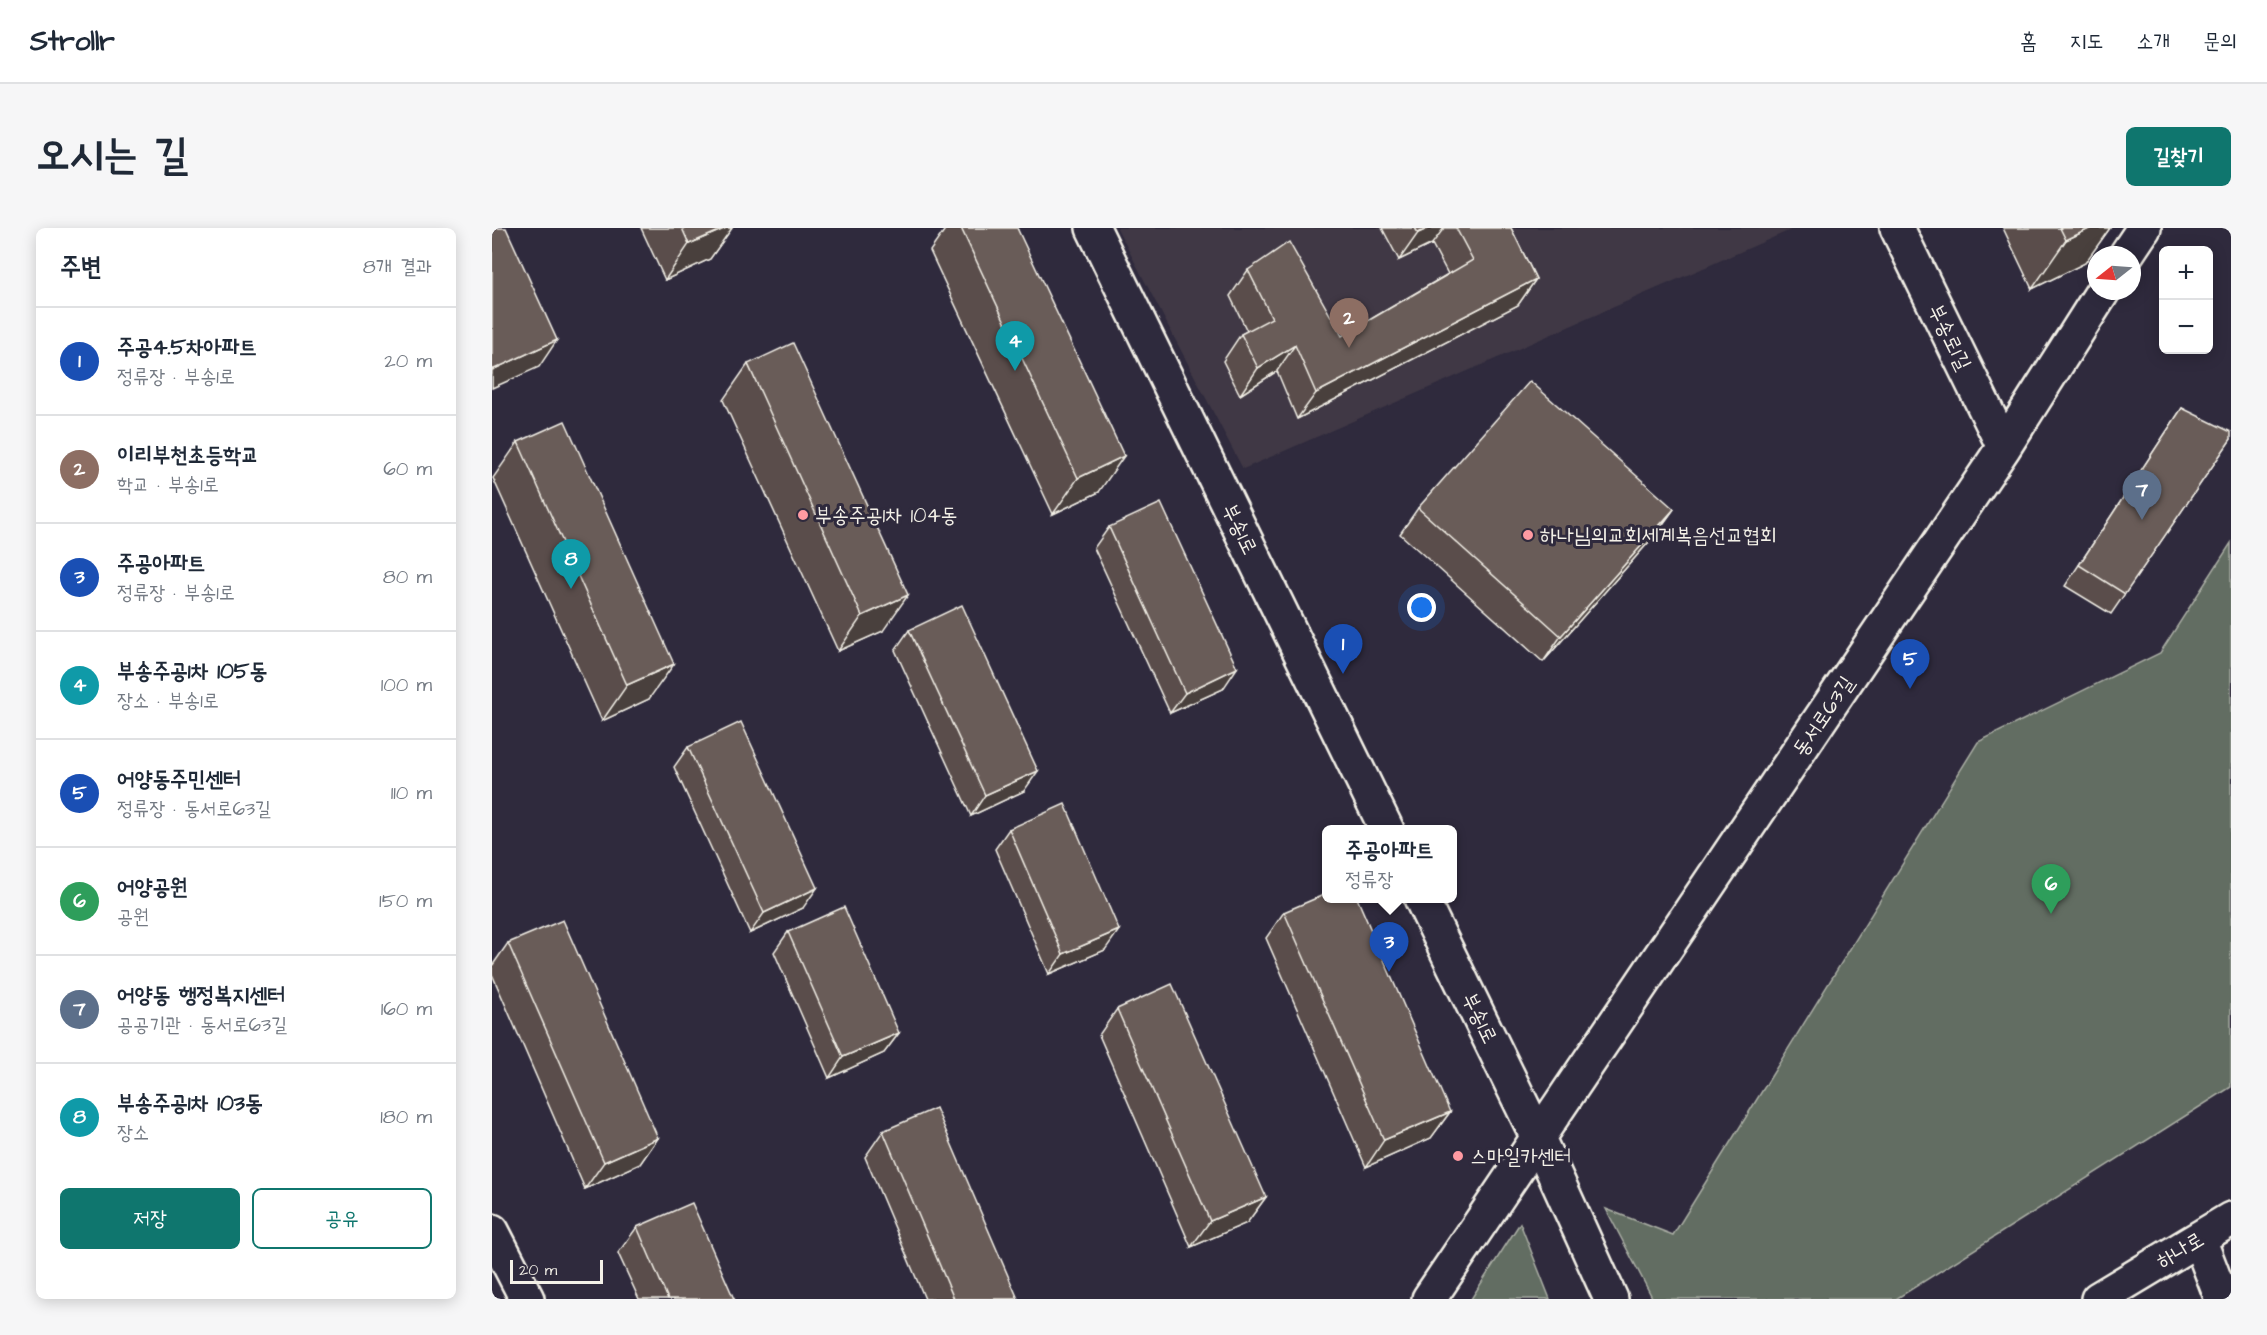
<!DOCTYPE html>
<html lang="ko">
<meta charset="utf-8">
<style>
body{margin:0;font-family:"Architects Daughter","Poor Story",sans-serif;background:#f6f6f7;color:#1f2937}
.controls{position:absolute;right:18px;top:18px;display:grid;overflow:hidden;border-radius:9px;box-shadow:0 3px 15px #0003}
.controls button{width:54px;height:54px;display:grid;place-items:center;padding:0;border:0;border-bottom:2px solid #e0e1e3;background:#fff;color:#1f2937;font:30px sans-serif}
.compass{position:absolute;left:1595px;top:18px;width:54px;height:54px;border-radius:50%;background:#fff;box-shadow:0 3px 15px #0003;rotate:253deg}
.scale{position:absolute;left:18px;bottom:15px;width:93px;box-sizing:border-box;padding-left:6px;border:3px solid #f4f1e8;border-top:0;font-size:16px;line-height:21px;white-space:nowrap;color:#f4f1e8;-webkit-text-stroke:4px #2f2a3d;paint-order:stroke}
.you{position:absolute;left:930px;top:380px;width:21px;height:21px;margin:-15px;border:4px solid #fff;border-radius:50%;background:#1a73e8;box-shadow:0 0 0 9px #1a73e833}
.badge{display:grid;place-items:center;width:39px;height:39px;border-radius:50%;background:#0f766e;color:#fff;font-size:20px;font-weight:700}
.pin{position:absolute;translate:-50% -50px;filter:drop-shadow(0 2px 3px #0008)}
.pin::after{content:'';position:absolute;top:32px;width:21px;height:18px;background:inherit;clip-path:polygon(0 0,100% 0,50% 100%)}
.popup{position:absolute;left:830px;top:597px;width:135px;height:78px;box-sizing:border-box;display:grid;place-content:center;border-radius:9px;background:#fff;filter:drop-shadow(0 2px 4px #0005);font-size:20px;white-space:nowrap;color:#747a83}
.popup b{font-size:22px;color:#1f2937}
.popup::after{content:'';position:absolute;left:50%;top:100%;margin-left:-12px;border:12px solid transparent;border-top-color:#fff}
.list{margin:0;padding:0;list-style:none}
h2{display:flex;justify-content:space-between;align-items:center;height:78px;margin:0;padding:0 24px;font-size:26px}
h2 small{font-size:20px;font-weight:400;color:#747a83}
.list li{display:grid;grid-template-columns:39px 1fr auto;gap:18px;align-items:center;box-sizing:border-box;height:108px;padding:0 24px;border-top:2px solid #e0e1e3}
.list b{display:block;font-size:22px;white-space:nowrap}
.list p{margin:0;font-size:20px;white-space:nowrap;color:#747a83}
.list em{font-size:20px;font-style:normal;color:#747a83}
.actions{display:flex;gap:12px;padding:18px 24px}
.actions a{flex:1;padding:14px 0;border:2px solid #0f766e;border-radius:9px;text-align:center;font-size:21px;color:#0f766e}
.actions .main{background:#0f766e;color:#fff}
.map{position:relative;flex:none;width:1739px;height:1071px;overflow:hidden;border-radius:9px}
header{display:flex;align-items:center;gap:36px;box-sizing:border-box;height:84px;padding:0 30px;background:#fff;border-bottom:2px solid #e0e1e3}
header strong{font-size:28px}
nav{display:flex;gap:33px;margin-inline-start:auto;font-size:21px}
.intro{display:flex;align-items:center;justify-content:space-between;box-sizing:border-box;height:144px;padding:0 36px}
h1{margin:0;font-size:42px}
.button{padding:15px 27px;border-radius:9px;background:#0f766e;color:#fff;font-size:21px;font-weight:700}
main{display:flex;gap:36px;padding:0 36px}
aside{flex:1;background:#fff;border-radius:9px;box-shadow:0 3px 15px #0003}
.map>svg:first-child{display:block}
.built{fill:#403945}
.green{fill:#626d62;stroke:#abafa5;stroke-width:1.5}
.lines{fill:none;stroke-linecap:round;stroke-linejoin:round}
.minor-casing{stroke:#f4f1e8;stroke-width:38}
.minor{stroke:#2f2a3d;stroke-width:33}
.wall{fill:#5a4e4c;stroke:#f4f1e8;stroke-width:1.5}
.shaded-wall{fill:#4a403e;stroke:#f4f1e8;stroke-width:1.5}
.building{fill:#695b58;stroke:#f4f1e8;stroke-width:1.5}
.poi-dot{fill:#ff9aa2;stroke:#2f2a3d;stroke-width:2}
.labels{text-anchor:middle;stroke-width:6;stroke-linejoin:round;paint-order:stroke}
.street-label{font-size:21px;fill:#f4f1e8;stroke:#2f2a3d}
.poi-label{font-size:21px;fill:#f4f1e8;stroke:#2f2a3d;text-anchor:start}
</style>
<header>
<strong>Strollr</strong>
<nav><a>홈</a><a>지도</a><a>소개</a><a>문의</a></nav>
</header>
<div class="intro"><h1>오시는 길</h1><a class="button">길찾기</a></div>
<main>
<aside>
<h2>주변<small>8개 결과</small></h2>
<ul class="list">
<li><span class="badge" style="background:#1a4fb4">1</span><div><b>주공4.5차아파트</b><p>정류장 · 부송1로</p></div><em>20 m</em></li>
<li><span class="badge" style="background:#8d6e63">2</span><div><b>이리부천초등학교</b><p>학교 · 부송1로</p></div><em>60 m</em></li>
<li><span class="badge" style="background:#1a4fb4">3</span><div><b>주공아파트</b><p>정류장 · 부송1로</p></div><em>80 m</em></li>
<li><span class="badge" style="background:#0f9aa8">4</span><div><b>부송주공1차 105동</b><p>장소 · 부송1로</p></div><em>100 m</em></li>
<li><span class="badge" style="background:#1a4fb4">5</span><div><b>어양동주민센터</b><p>정류장 · 동서로63길</p></div><em>110 m</em></li>
<li><span class="badge" style="background:#2e9e5b">6</span><div><b>어양공원</b><p>공원</p></div><em>150 m</em></li>
<li><span class="badge" style="background:#5c6f8a">7</span><div><b>어양동 행정복지센터</b><p>공공기관 · 동서로63길</p></div><em>160 m</em></li>
<li><span class="badge" style="background:#0f9aa8">8</span><div><b>부송주공1차 103동</b><p>장소</p></div><em>180 m</em></li>
</ul>
<div class="actions"><a class="main">저장</a><a>공유</a></div>
</aside>
<div class="map">
<svg width="1739" height="1071" viewBox="0 0 1739 1071">
<rect width="100%" height="100%" fill="#2f2a3d"/>
<filter id="ink" filterUnits="userSpaceOnUse"><feTurbulence type="fractalNoise" baseFrequency=".0167" numOctaves="2"/><feDisplacementMap in="SourceGraphic" scale="12" xChannelSelector="R" yChannelSelector="G"/><feConvolveMatrix kernelMatrix="1 2 1 2 8 2 1 2 1" color-interpolation-filters="sRGB"/></filter>
<g filter="url(#ink)">
<!-- built -->
<path class="built" d="M625,0H1303L751,241Z"/>
<!-- green -->
<path class="green" d="M1739,315V859L1404,1071H1161L1114,981L1181,1007L1486,514L1668,425Z
M1028,995L1058,1071H979Z"/>
<g class="lines">
<defs>
<path id="minor" d="M601,0L895,602
M1405,0L1512,219
M1634,27L1652,0
M929,670L1046,910L1119,1071
M0,1003L35,1071
M1707,1011L1730,1071
M937,1071L1512,219L1611,63
M1606,1071L1739,991"/>
</defs>
<!-- minor casing -->
<use href="#minor" class="minor-casing"/>
<!-- minor -->
<use href="#minor" class="minor"/>
</g>
<!-- wall -->
<path class="wall" d="M149,0H240L218,31L173,52Z
M454,0H525L607,264L561,286L438,23Z
M890,0H1019L1044,51L1026,77L805,191L785,143L748,167L731,133L749,106L755,103L738,68L756,42L850,108L956,46L940,16L907,32Z
M1511,0H1618L1593,35L1540,61Z
M256,136L391,403L346,423L231,172Z
M1690,180L1739,211L1619,386L1573,358Z
M26,214L157,471L110,493L1,250Z
M926,280L1182,281L1163,307L1051,434L908,306Z
M617,299L731,461L678,485L602,320Z
M417,402L532,563L479,588L403,422Z
M196,519L311,680L258,705L182,539Z
M517,601L613,722L557,746L503,621Z
M792,684L958,884L939,910L874,939L774,710Z
M296,704L407,805L392,825L337,850L282,724Z
M16,715L166,910L148,936L93,961L0,746V738Z
M625,781L774,969L755,995L699,1019L607,807Z
M391,903L526,1071H433L373,929Z
M145,999L242,1071H147L126,1025Z"/>
<!-- shaded-wall -->
<path class="shaded-wall" d="M234,0H240L218,31L173,52L197,16Z
M937,0H952L940,16L907,32L926,5Z
M1599,0H1618L1593,35L1540,61L1574,12Z
M1044,51L1026,77L805,191L824,165Z
M65,112L47,139L0,160V142Z
M803,117L785,143L748,167L766,140Z
M632,228L607,264L561,286L586,250Z
M1182,281L1163,307L1051,434L1069,408Z
M416,367L391,403L346,423L370,388Z
M182,436L157,471L110,493L135,457Z
M745,440L731,461L678,485L693,465Z
M546,543L532,563L479,588L493,567Z
M325,660L311,680L258,705L272,685Z
M627,702L613,722L557,746L571,726Z
M407,805L392,825L337,850L351,829Z
M958,884L939,910L874,939L892,912Z
M166,910L148,936L93,961L112,934Z
M774,969L755,995L699,1019L718,993Z"/>
<!-- building -->
<path class="building" d="M0,0H14L65,112L0,142Z
M190,0H234L197,16Z
M469,0H525L632,228L586,250Z
M923,0H937L926,5Z
M964,0H1019L1044,51L824,165L803,117L766,140L749,106L780,90L756,42L797,14L850,108L981,32Z
M1568,0H1599L1574,12Z
M301,115L416,367L370,388L256,136Z
M1038,153L1182,281L1069,408L926,280Z
M1690,180L1739,204V211L1633,366L1587,337Z
M73,193L182,436L135,457L26,214Z
M669,275L745,440L693,465L617,299Z
M470,377L546,543L493,567L417,402Z
M249,494L325,660L272,685L196,519Z
M573,576L627,702L571,726L517,601Z
M834,666V670H865L958,884L892,912L792,684Z
M352,679L407,805L351,829L296,704Z
M71,692L166,910L112,934L16,715Z
M680,756L774,969L718,993L625,781Z
M444,880L526,1071H462L391,903Z
M200,975L242,1071H176L145,999Z"/>
</g>
<!-- markers -->
<g class="poi-dot">
<circle cx="311" cy="287" r="6"/>
<circle cx="1036" cy="307" r="6"/>
<circle cx="966" cy="928" r="6"/>
</g>
<g class="labels">
<!-- street labels -->
<g class="street-label">
<text transform="translate(1458 109) rotate(64)" y="7">부송로1길</text>
<text transform="translate(748 301) rotate(64)" y="7">부송1로</text>
<text transform="translate(1331 488) rotate(-56)" y="7">동서로63길</text>
<text transform="translate(988 790) rotate(64)" y="7">부송1로</text>
<text transform="translate(1688 1022) rotate(-31)" y="7">하나로</text>
</g>
<!-- poi labels -->
<g class="poi-label">
<text x="323" y="294">부송주공1차 104동</text>
<text x="1048" y="314">하나님의교회세계복음선교협회</text>
<text x="978" y="935">스마일카센터</text>
</g>
</g>
</svg>
<div class="controls">
<button>+</button>
<button>−</button>
</div>
<svg class="compass" viewBox="-18 -18 36 36"><path d="M0-13l5 13h-10z" fill="#e53935"/><path d="M0 13l5-13h-10z" fill="#747a83"/></svg>
<div class="scale">20 m</div>
<div class="you"></div>
<div class="pin badge" style="left:851px;top:446px;background:#1a4fb4">1</div>
<div class="pin badge" style="left:857px;top:120px;background:#8d6e63">2</div>
<div class="pin badge" style="left:897px;top:744px;background:#1a4fb4">3</div>
<div class="popup"><b>주공아파트</b>정류장</div>
<div class="pin badge" style="left:523px;top:143px;background:#0f9aa8">4</div>
<div class="pin badge" style="left:1418px;top:461px;background:#1a4fb4">5</div>
<div class="pin badge" style="left:1559px;top:686px;background:#2e9e5b">6</div>
<div class="pin badge" style="left:1650px;top:292px;background:#5c6f8a">7</div>
<div class="pin badge" style="left:79px;top:361px;background:#0f9aa8">8</div>
</div>
</main>
